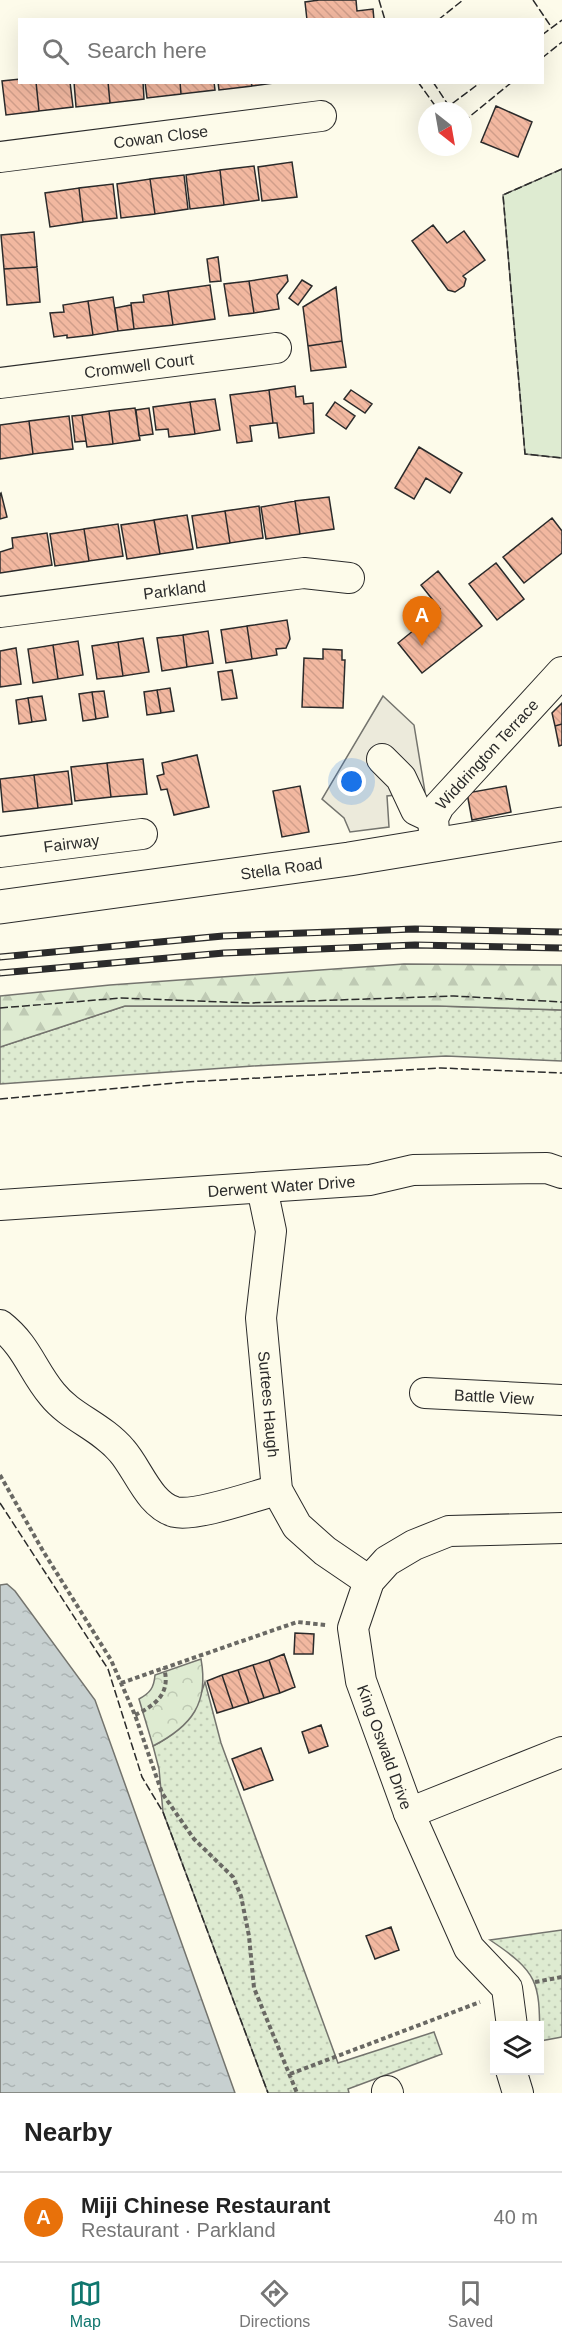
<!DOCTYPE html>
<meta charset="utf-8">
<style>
body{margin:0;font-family:Arial,sans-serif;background:#f2f2f2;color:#222}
.controls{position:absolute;right:18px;bottom:18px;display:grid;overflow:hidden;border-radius:0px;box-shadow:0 6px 24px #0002}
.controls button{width:54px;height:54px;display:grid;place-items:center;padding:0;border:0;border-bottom:2px solid #e0e0e0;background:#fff;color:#222;font:30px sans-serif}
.compass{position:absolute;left:418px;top:102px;width:54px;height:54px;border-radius:50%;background:#fff;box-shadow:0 6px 24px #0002;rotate:149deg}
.you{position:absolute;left:352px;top:782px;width:21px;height:21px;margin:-15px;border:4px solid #fff;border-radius:50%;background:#1a73e8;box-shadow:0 0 0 9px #1a73e833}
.badge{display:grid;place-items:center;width:39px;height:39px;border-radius:50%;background:#0f766e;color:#fff;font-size:20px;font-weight:700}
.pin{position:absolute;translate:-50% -50px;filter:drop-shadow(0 2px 3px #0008)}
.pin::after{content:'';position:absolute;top:32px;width:21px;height:18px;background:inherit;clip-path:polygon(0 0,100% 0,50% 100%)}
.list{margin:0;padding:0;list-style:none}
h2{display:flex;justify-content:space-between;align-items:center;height:78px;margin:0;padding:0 24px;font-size:26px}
h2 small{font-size:20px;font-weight:400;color:#767676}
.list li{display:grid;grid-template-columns:39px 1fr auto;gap:18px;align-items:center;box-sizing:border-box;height:90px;padding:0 24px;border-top:2px solid #e0e0e0}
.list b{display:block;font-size:22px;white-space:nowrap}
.list p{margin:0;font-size:20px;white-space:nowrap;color:#767676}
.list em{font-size:20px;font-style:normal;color:#767676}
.icon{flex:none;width:33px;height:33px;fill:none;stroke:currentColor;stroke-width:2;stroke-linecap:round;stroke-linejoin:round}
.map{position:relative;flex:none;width:562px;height:2093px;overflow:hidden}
.search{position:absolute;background:#fff;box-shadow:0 6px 24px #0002;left:18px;right:18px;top:18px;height:66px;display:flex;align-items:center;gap:15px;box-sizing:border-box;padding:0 21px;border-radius:0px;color:#767676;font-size:22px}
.sheet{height:168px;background:#fff}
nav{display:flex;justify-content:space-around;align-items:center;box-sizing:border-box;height:84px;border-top:2px solid #e0e0e0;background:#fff;font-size:16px;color:#767676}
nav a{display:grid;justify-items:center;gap:3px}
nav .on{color:#0f766e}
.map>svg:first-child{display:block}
.grass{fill:url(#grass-dots);stroke:#74746e;stroke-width:1.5}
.forest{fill:url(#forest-firs);stroke:#74746e;stroke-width:1.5}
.park{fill:url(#park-crowns);stroke:#74746e;stroke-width:1.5}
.pitch{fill:#deebd1;stroke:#74746e;stroke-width:1.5}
.parking{fill:#eceadb;stroke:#74746e;stroke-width:1.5}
.water{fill:url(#water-ripples);stroke:#74746e;stroke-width:1.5}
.building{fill:url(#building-back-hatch);stroke:#2b2b2b;stroke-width:1.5}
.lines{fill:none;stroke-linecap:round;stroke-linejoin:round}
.minor-casing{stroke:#2b2b2b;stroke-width:32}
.major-casing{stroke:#2b2b2b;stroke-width:35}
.path{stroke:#6a6964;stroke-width:4;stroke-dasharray:4.5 3;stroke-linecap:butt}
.minor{stroke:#fdfbea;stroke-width:30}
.major{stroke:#fdfbea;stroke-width:33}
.rail-casing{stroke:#2b2b2b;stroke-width:7}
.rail{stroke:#fdfbea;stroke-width:4.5;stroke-dasharray:14;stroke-linecap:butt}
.fence{stroke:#2b2b2b;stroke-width:1.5;stroke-dasharray:8 3;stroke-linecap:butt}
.labels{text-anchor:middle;stroke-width:4.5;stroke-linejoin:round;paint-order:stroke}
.street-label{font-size:16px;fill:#2b2b2b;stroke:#fdfbea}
</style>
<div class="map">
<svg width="562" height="2093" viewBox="0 0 562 2093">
<defs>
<pattern id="grass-dots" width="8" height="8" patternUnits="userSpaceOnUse" patternTransform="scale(1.5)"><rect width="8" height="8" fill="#deebd1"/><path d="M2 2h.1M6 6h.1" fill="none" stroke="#bfcab4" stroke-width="1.8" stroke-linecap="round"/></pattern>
<pattern id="forest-firs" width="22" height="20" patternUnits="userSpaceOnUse" patternTransform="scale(1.5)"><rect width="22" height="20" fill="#deebd1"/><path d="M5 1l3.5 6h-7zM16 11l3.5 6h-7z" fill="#bfcab4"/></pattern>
<pattern id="park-crowns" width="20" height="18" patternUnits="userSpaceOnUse" patternTransform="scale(1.5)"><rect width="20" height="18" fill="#deebd1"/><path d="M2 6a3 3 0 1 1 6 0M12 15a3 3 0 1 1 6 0" fill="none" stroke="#bfcab4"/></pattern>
<pattern id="water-ripples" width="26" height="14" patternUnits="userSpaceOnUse" patternTransform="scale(1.5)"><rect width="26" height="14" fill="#c7d0d0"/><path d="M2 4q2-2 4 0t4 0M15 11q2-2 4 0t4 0" fill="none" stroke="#abb3b3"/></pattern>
<pattern id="building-back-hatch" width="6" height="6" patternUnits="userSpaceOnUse" patternTransform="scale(1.5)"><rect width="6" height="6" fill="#f2b8a0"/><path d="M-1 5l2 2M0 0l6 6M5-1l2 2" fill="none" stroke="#d09e8a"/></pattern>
</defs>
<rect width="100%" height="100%" fill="#fdfbea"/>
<!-- grass -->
<path class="grass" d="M125,1006H438L562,1010V1061L446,1056L253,1066L0,1084V1047Z
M205,1682L221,1743L338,2063L434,2032L442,2054L348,2089L349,2093H268L163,1812L159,1769L153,1746C181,1732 196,1712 205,1682Z
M562,1930V2037L540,2041C539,1984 541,1974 490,1940Z"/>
<!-- forest -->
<path class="forest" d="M404,964L562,965V1010L438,1006H125L0,1047V996L110,985Z"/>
<!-- park -->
<path class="park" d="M201,1659C209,1703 192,1726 153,1746L139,1699C150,1693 154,1688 155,1675Z"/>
<!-- pitch -->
<path class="pitch" d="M562,169V458L525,454L503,195Z"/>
<!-- parking -->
<path class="parking" d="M383,696L414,725L425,792L387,796L389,827L350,832L344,818L322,799Z"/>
<!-- water -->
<path class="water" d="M7,1584L15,1591L95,1700L235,2093H0V1585Z"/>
<!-- building -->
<path class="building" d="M319,0H356L357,11L373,9L374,20H307L305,2Z
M20,79V82H36L39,111L6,115L2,81Z
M36,82H70L73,107L39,111Z
M74,82H108L110,103L76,107Z
M108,82H143L144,99L110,103Z
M145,82H180L181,94L147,98Z
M180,82H214L215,90L181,94Z
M218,82H251L252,86L219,90Z
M251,82H281L252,86Z
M496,106L532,122L518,157L481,142Z
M292,162L297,197L262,201L258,167Z
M254,166L259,200L224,205L220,170Z
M220,170L224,205L190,209L186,175Z
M184,175L188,209L155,214L150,179Z
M150,179L155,214L121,218L117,184Z
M113,184L117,218L83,222L79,188Z
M79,188L83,222L50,227L45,193Z
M433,225L447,243L464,231L485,260L463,276L466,279L464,286L455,292L448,290L412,241Z
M34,232L37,267L4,269L1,235Z
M218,257L221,281L210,282L207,259Z
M37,267L40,302L7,305L4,269Z
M287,275L288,281L277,295L279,309L254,313L249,281Z
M302,280L312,286L298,305L289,298Z
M249,281L254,313L229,316L224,284Z
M210,285L215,319L173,325L168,291Z
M336,287L342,341L308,346L303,307Z
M168,291L173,325L134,329L131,303L144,302L143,295Z
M113,297L118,331L93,335L88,301Z
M88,301L93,335L67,338V335L54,337L50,313L64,312L63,305Z
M131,305L134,329L118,331L115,308Z
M342,341L346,367L311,371L308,346Z
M295,386L296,397L303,396L304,404L313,403L314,433L279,438L277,423H273L269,390Z
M269,390L273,423L250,426L252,441L237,443L230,395Z
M351,390L372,404L365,413L344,399Z
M215,399L220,430L195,434L190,402Z
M190,402L195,434L169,437L168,429L156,430L153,407Z
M335,402L355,416L346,429L326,415Z
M135,408L140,440L113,444L109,411Z
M149,408L153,434L139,436L136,410Z
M109,411L113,444L87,447L82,415Z
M82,415L86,441L75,442L72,416Z
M69,416L73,449L33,454L29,421Z
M29,421L33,454L0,459V425Z
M419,447L462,473L450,493L426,478L414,499L395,488Z
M1,493L7,517L0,519V494Z
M329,497L334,529L300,534L295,501Z
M295,501L300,534L266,539L261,507Z
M259,506L263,538L230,543L225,511Z
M225,511L230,543L197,548L192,516Z
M187,515L193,549L160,554L154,520Z
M552,518L562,531V553L524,583L503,557Z
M154,520L160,554L127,559L121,525Z
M118,524L123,556L89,561L84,529Z
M84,529L89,561L55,566L50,534Z
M47,533L52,565L0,573V552L13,548L12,538Z
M496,563L524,599L497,620L469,584Z
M438,571L482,626L422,673L398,643L440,609L421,585Z
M287,620L290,639L286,648L276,649L277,655L252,659L247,626Z
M247,626L252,659L226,663L221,630Z
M208,631L213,663L187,667L183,635Z
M183,635L187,667L162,671L157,638Z
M143,638L149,672L123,676L118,642Z
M78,641L83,675L58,679L53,645Z
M118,642L123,676L97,679L92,646Z
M53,645L58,679L33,683L28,649Z
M16,648L21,684L0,687V651Z
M323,649L342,650V660H345L343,708L302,707L304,658L323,659Z
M232,670L237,698L222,700L218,672Z
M170,688L174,711L161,713L157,690Z
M157,690L161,713L147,715L144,692Z
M104,691L108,717L96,719L92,692Z
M92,692L96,719L83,721L79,694Z
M42,696L46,720L32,722L28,698Z
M28,698L32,722L19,724L16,700Z
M562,703V724L555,726L552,713Z
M562,724V745L559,746L555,726Z
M197,755L209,807L174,815L167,789L161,790L157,776L164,774L162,763Z
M143,759L147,794L111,797L107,763Z
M107,763L111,797L75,801L71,767Z
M68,771L72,804L38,808L34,775Z
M34,775L38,808L3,812L0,779Z
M300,786L309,832L282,837L273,791Z
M506,786L511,812L472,820L467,793Z
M295,1633L314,1634L313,1654H294Z
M284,1654L295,1687L280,1693L269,1660Z
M269,1660L280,1693L264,1698L253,1665Z
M253,1665L264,1698L249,1703L238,1670Z
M238,1670L249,1703L233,1708L222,1675Z
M222,1675L233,1708L217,1713L207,1681Z
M321,1725L328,1746L309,1753L302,1732Z
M261,1748L273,1780L244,1790L232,1759Z
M391,1927L399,1950L375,1959L366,1936Z"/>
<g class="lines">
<defs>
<g id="minor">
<path id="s1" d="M0,157L321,116"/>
<path id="s2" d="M0,383L276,348"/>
<path id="s3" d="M0,612L304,573L349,578"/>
<path d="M382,759L401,778L416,810L433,818"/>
<path id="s4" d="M435,846L433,818L439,806L562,672"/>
<path id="s5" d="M0,852L142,834"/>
<path id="s6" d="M262,1188L271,1231L261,1318L277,1490L297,1526L325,1551L369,1581"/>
<path id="s7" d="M0,1205L370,1180L413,1170L547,1168L562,1173"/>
<path d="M0,1325C27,1346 32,1370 52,1394C71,1418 101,1426 122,1451C138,1469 149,1505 175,1512C196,1517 254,1496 277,1490"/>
<path id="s8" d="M425,1393L562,1400"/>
<path d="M409,1813L562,1752"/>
<path d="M512,2026L507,1988L469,1948L409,1813L361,1681L353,1628L369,1581L387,1561L414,1545L449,1531L562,1528"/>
<path d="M511,2070L518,2093"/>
<path d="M387,2091L388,2093"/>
</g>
<g id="major">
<path id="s9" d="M0,907L349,859L562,824"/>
</g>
</defs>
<!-- minor casing -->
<use href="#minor" class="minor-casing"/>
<!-- major casing -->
<use href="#major" class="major-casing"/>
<!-- path -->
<path class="path" d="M0,1475L43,1551L111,1660L135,1715L162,1793L194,1839L233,1877L241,1896L249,1936L254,1988L297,2093
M121,1683L297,1622L326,1625
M135,1715C156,1705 171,1693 164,1668
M535,1982L562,1977
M290,2074L480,2002"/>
<!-- minor -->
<use href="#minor" class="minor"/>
<!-- major -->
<use href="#major" class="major"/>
<defs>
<path id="rail" d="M0,957L223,936L415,929L562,932
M0,973L224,953L415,945L562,948"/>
</defs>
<!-- rail casing -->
<use href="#rail" class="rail-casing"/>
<!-- rail -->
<use href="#rail" class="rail"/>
<!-- fence -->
<path class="fence" d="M379,0L385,20
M533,0L552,28
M438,20L463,0
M542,35L562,20
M542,58L562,42
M418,82L439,111
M433,82L449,106L481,82
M463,122L512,82
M562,169L503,195L525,454L562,458
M0,1008L121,998L249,1003L454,996L562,1002
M0,1099L185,1082L441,1068L562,1073
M0,1503L108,1669L142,1777L163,1812L268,2093"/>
</g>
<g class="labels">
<!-- street labels -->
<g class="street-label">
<text dy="6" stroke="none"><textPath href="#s1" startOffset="162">Cowan Close</textPath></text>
<text dy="6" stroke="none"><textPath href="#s2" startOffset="140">Cromwell Court</textPath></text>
<text dy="6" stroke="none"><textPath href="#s3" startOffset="176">Parkland</textPath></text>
<text dy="6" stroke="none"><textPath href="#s4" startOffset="112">Widdrington Terrace</textPath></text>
<text dy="6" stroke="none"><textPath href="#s5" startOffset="72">Fairway</textPath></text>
<text dy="6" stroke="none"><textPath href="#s9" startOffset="284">Stella Road</textPath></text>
<text dy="6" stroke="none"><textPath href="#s7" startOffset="282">Derwent Water Drive</textPath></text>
<text dy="6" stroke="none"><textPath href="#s8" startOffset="69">Battle View</textPath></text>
<text dy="6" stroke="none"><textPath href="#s6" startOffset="218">Surtees Haugh</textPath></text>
<text transform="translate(385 1747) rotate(70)" y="6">King Oswald Drive</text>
</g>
</g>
</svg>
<div class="controls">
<button><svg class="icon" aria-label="layers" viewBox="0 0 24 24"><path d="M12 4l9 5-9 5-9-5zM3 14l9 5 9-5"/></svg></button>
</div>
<svg class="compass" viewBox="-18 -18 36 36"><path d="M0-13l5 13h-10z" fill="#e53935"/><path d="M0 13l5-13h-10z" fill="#767676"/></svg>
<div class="you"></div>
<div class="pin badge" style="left:422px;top:646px;background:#e8710a">A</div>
<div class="search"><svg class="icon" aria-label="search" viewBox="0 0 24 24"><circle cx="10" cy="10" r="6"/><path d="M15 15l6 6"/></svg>Search here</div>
</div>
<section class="sheet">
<h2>Nearby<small></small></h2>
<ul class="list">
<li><span class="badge" style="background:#e8710a">A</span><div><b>Miji Chinese Restaurant</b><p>Restaurant · Parkland</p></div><em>40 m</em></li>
</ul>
</section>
<nav>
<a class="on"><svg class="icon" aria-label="map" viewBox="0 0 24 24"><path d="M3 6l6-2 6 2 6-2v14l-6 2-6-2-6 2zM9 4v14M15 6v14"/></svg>Map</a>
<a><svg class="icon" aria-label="directions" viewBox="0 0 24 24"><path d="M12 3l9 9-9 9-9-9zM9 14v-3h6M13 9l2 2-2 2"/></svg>Directions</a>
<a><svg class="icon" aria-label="saved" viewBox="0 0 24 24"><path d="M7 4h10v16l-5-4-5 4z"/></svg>Saved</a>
</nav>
